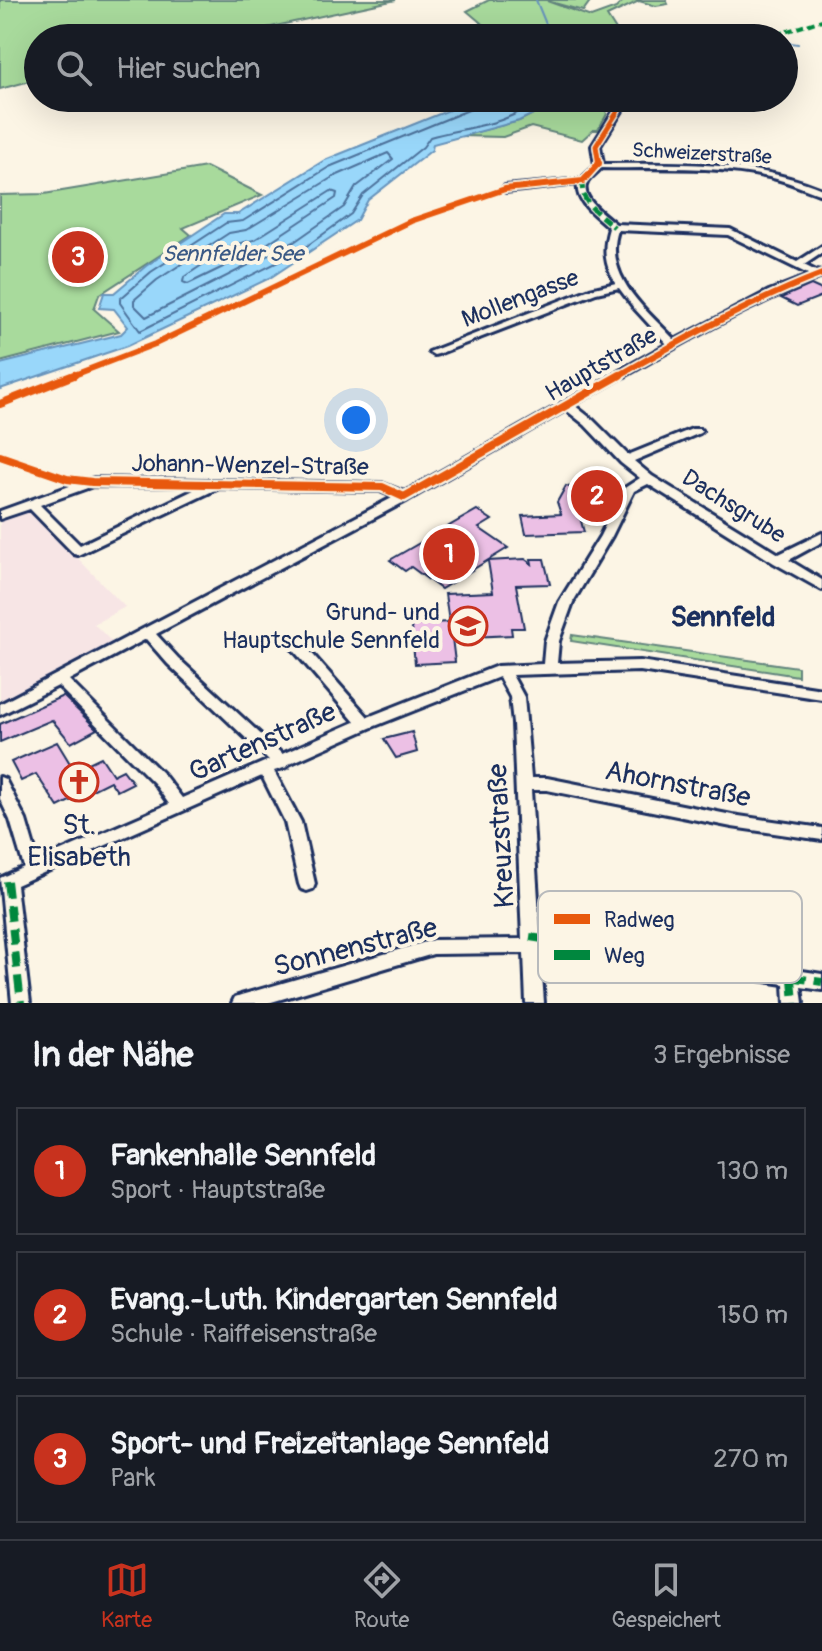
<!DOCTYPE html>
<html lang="de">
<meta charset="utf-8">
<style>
body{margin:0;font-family:Pangolin,sans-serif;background:#20242c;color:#f1f3f6}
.you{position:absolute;left:356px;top:420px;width:28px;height:28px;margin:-20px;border:6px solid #fff;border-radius:50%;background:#1a73e8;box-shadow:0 0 0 12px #1a73e833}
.badge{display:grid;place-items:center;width:52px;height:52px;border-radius:50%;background:#c8321e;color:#fff;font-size:26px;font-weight:700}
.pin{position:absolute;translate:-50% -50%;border:4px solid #fff;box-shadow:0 2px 8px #0006}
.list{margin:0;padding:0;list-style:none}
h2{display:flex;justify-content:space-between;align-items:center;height:104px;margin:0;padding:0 32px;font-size:34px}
h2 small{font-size:26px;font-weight:400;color:#9ea1a6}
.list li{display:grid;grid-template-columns:52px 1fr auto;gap:24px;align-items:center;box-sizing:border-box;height:128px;margin:0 16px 16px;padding:0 16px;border:2px solid #363941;border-radius:0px}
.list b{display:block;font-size:30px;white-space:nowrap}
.list p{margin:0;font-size:26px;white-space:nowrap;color:#9ea1a6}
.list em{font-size:26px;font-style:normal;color:#9ea1a6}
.icon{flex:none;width:44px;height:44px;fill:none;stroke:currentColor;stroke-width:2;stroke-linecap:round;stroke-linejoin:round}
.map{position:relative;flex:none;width:822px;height:1003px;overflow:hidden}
.search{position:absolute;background:#171b24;box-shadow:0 8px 32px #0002;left:24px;right:24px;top:24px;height:88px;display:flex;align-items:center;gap:20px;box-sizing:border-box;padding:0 28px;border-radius:44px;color:#9ea1a6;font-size:30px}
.sheet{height:536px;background:#171b24}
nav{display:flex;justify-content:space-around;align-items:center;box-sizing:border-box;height:112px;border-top:2px solid #363941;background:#171b24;font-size:22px;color:#9ea1a6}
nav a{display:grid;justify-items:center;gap:4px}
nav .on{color:#c8321e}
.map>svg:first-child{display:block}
.built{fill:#f7e5e5}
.green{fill:#a8da9c;stroke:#62847d;stroke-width:2}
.water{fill:#99d7fa;stroke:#6794bc;stroke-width:2}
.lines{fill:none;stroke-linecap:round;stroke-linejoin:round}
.shore{stroke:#4d729c;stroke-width:2}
.stream{stroke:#6794bc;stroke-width:2}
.building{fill:#ecc0e5;stroke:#1b2f5e;stroke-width:2}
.minor-casing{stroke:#1b2f5e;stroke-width:6}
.minor{fill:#fcf5e5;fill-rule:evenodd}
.quiet-far2{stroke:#00873e;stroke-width:4;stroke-dasharray:7 4;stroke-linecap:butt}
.quiet-far1{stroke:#00873e;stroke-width:5;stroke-dasharray:9 5;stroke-linecap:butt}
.quiet{stroke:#00873e;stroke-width:8;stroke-dasharray:16 8;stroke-linecap:butt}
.cycleway-far2-casing{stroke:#fcf5e5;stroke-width:8}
.cycleway-far1-casing{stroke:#fcf5e5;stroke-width:10}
.cycleway-casing{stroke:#fcf5e5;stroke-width:13}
.cycleway-far2{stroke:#e8590c;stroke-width:5}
.cycleway-far1{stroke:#e8590c;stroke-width:6}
.cycleway{stroke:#e8590c;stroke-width:8}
.labels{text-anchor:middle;stroke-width:8;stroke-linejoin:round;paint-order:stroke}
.far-street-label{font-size:20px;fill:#1b2f5e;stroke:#fcf5e5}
.far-water-label{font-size:22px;font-style:italic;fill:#3a5985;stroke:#fcf5e5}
.street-label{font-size:24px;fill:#1b2f5e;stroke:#fcf5e5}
.poi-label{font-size:24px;fill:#1b2f5e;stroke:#fcf5e5;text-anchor:end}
.quarter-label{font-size:28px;font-weight:bold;fill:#1b2f5e;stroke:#fcf5e5}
.near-street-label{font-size:28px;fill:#1b2f5e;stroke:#fcf5e5}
.near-poi-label{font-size:28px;fill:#1b2f5e;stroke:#fcf5e5}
.key{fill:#fcf5e5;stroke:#b8babc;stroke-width:2}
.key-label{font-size:22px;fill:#1b2f5e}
</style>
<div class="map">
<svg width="822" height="1003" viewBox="0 0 822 1003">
<rect width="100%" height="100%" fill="#fcf5e5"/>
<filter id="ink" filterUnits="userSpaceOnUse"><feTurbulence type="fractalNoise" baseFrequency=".0125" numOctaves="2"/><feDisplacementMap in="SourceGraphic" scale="16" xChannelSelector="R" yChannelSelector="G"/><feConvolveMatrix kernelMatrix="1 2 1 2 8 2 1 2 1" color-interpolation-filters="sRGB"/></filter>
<g filter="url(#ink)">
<!-- built -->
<path class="built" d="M32,511L125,607L94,624L112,642L0,701V521Z"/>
<!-- green -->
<path class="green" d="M0,0H396L219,38H38V79L0,89Z
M489,0H591L583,11L547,1L591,17L616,8L624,0H666L668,4L656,6L639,1L607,16L621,38H555L554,31L548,30L547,38H499L467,11Z
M549,98H602L607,114L598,130H593L582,140L531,127L503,137L461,136L519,121L539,111Z
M206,167L262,195L183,228L191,235L99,295L94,309L119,331L0,362V195L44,194Z
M572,635L798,667V676L571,641Z"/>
<!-- water -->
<path class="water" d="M479,98H549L539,111L519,121L433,144L432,150L368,200L357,220L270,278L127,346L0,389V364L121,334L128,327L114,309L99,308L104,293H114L146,266L224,214H238L325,160Z"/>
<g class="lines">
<!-- shore -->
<path class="shore" d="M476,98L471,109L329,167L243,221L226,223L151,272L120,299V303L140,331L300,251L351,214L363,195L423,147L430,137C463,127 513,126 536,98
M388,153L393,159L356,187L344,207L294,242L146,317L134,305V300L157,280L229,233L246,230L333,177Z
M331,191L337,193L336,198L256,251L188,284L183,282L184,277L232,245L254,240Z"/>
<!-- stream -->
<path class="stream" d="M536,0L548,29
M653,38L673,33L755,38
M784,42L798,44"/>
</g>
<!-- building -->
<path class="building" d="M811,285L822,290V296L797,306L781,298Z
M575,482L607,492L601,505L575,499L584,532L526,534L522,516L561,514L557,502L566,486L573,488Z
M477,510L492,520L479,528L508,548L441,589L411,567L405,571L390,560Z
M525,559L532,564L531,559H544L550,584L516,585L524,628H511L512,635L452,638L455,662L415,664L411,624L449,622L445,594L493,592L488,561Z
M63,696L97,729L71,743L52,720L0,742V724Z
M412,732L417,752L396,758L384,739Z
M57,742L74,770L101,757L113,775L123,770L133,783L117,791L110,781L58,807L36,774L21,781L11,762Z"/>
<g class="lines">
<defs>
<path id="minor" d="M604,98H612L622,111L600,146L603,164C679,164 750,160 822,189V195C804,189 787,181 769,177C714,165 657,169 601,168C597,173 589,178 587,183C579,198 607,216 616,224L730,229L797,262L822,246V253L804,265L818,272L822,271V277C734,311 656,359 574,405L593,420L628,455L692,429H700L702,431L700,433L634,461L652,476L779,554L822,533V542L789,560L822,580V590L774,563L648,484L634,491L612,536L573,602L559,641L557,663L640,661L822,689V699L640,671L512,675L524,697L531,778H547L732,815L822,828V840L732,827L547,790H531L540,931L822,974V990L801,987L803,1003H785L784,984L540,946L544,1003H526L524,953L433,954L268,1003H232L235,997L241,995L433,940L522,939L513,723L510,697L499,677L370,728L289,764L287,767L274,771L301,822L315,884L313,889L307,891L301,889L299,884L285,822L262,776L16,885L30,1003H12L0,878L24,867L10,820L0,799V777L5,779L26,820L38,861L169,804L154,783L58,686L0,715V704L394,497L380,491L219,488L78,555L74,554L30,509L0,519V511L92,478L382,483L404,492L667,344L634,308L619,288L596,293L438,354L434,355L429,352L590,289L616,283C604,265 603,248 609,228C597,216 575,203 578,184L505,192L501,189L505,186L581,179L595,165L592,146L614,111ZM618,230L728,235L810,275L769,291L675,340C646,309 603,277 618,230ZM566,410L585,425L621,463L640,478L623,489L600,536L559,602L545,641L543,664L497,666L368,717L300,640H290L288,643L290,646L355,722L282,754L178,658L156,634L408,500ZM93,486L200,487L80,545L40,505ZM146,639L168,664L269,760L182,798L164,775L69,680Z"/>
</defs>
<!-- minor casing -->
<use href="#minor" class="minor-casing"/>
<!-- minor -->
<use href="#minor" class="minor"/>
<!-- quiet-far2 -->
<path class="quiet-far2" d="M766,38L822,20"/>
<!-- quiet-far1 -->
<path class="quiet-far1" d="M583,181C578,202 600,214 614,227"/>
<!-- quiet -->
<path class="quiet" d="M7,881L21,1003
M530,937L822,982
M792,979L794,1003"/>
<defs>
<path id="cycleway-far2" d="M599,165L596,146L618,111L608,98"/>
<path id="cycleway-far1" d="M69,377L155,344L411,221L505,189L583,181L599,163
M616,377C684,339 749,302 822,274"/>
<path id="cycleway" d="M0,404L74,375
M0,456L67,479L92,482L382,487L404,497L620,375"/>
</defs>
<!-- cycleway-far2 casing -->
<use href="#cycleway-far2" class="cycleway-far2-casing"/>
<!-- cycleway-far1 casing -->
<use href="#cycleway-far1" class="cycleway-far1-casing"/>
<!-- cycleway casing -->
<use href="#cycleway" class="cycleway-casing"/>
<!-- cycleway-far2 -->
<use href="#cycleway-far2" class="cycleway-far2"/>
<!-- cycleway-far1 -->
<use href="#cycleway-far1" class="cycleway-far1"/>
<!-- cycleway -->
<use href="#cycleway" class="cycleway"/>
</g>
</g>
<!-- icons -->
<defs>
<symbol id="school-ring" viewBox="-11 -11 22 22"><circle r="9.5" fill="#fcf5e5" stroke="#c8321e" stroke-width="1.5"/><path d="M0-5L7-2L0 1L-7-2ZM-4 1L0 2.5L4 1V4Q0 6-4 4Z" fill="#c8321e"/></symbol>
<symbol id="church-ring" viewBox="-11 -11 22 22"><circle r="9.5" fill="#fcf5e5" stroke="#c8321e" stroke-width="1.5"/><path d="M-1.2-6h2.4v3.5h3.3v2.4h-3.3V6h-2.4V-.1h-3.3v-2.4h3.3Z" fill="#c8321e"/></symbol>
</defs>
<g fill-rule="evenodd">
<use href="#school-ring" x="446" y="604" width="44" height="44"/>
<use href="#church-ring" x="57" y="760" width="44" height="44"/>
</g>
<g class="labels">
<!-- far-street labels -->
<g class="far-street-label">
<text transform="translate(702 153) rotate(3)" y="7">Schweizerstraße</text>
</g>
<!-- far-water labels -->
<g class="far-water-label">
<text x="233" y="261">Sennfelder See</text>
</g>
<!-- street labels -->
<g class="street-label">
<text transform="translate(520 298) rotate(-21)" y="8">Mollengasse</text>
<text transform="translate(601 364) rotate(-30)" y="8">Hauptstraße</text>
<text transform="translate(250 465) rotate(1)" y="8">Johann-Wenzel-Straße</text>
<text transform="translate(734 506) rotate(32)" y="8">Dachsgrube</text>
</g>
<!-- poi labels -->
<g class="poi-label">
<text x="440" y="620">Grund- und<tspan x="440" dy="28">Hauptschule Sennfeld</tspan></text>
</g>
<!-- quarter labels -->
<g class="quarter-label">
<text x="723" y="626">Sennfeld</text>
</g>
<!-- near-street labels -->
<g class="near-street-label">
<text transform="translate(262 741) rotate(-24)" y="10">Gartenstraße</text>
<text transform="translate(678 783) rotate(11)" y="10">Ahornstraße</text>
<text transform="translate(500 836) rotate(-93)" y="10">Kreuzstraße</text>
<text transform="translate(355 946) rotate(-14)" y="10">Sonnenstraße</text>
</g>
<!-- near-poi labels -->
<g class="near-poi-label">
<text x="79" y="834">St.<tspan x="79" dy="32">Elisabeth</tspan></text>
</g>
</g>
<!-- legend -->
<rect x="538" y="891" width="264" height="92" rx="12" class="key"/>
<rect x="554" y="914" width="36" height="10" fill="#e8590c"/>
<rect x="554" y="950" width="36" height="10" fill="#00873e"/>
<g class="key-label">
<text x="604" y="927">Radweg</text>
<text x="604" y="963">Weg</text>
</g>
</svg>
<div class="you"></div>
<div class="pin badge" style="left:449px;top:554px">1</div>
<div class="pin badge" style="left:597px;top:496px">2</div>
<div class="pin badge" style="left:78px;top:257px">3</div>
<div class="search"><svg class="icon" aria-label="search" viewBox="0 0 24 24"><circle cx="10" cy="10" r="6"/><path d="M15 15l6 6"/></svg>Hier suchen</div>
</div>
<section class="sheet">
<h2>In der Nähe<small>3 Ergebnisse</small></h2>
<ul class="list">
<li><span class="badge">1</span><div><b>Fankenhalle Sennfeld</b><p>Sport · Hauptstraße</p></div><em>130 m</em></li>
<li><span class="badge">2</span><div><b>Evang.-Luth. Kindergarten Sennfeld</b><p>Schule · Raiffeisenstraße</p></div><em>150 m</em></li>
<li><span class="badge">3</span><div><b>Sport- und Freizeitanlage Sennfeld</b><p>Park</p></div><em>270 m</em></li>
</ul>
</section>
<nav>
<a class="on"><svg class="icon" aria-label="map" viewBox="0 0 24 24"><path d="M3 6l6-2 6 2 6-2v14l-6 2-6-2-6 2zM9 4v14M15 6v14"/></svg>Karte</a>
<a><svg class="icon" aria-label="directions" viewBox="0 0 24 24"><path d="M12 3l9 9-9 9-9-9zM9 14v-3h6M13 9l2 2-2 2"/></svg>Route</a>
<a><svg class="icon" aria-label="saved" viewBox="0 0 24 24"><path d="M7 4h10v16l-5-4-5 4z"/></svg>Gespeichert</a>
</nav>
